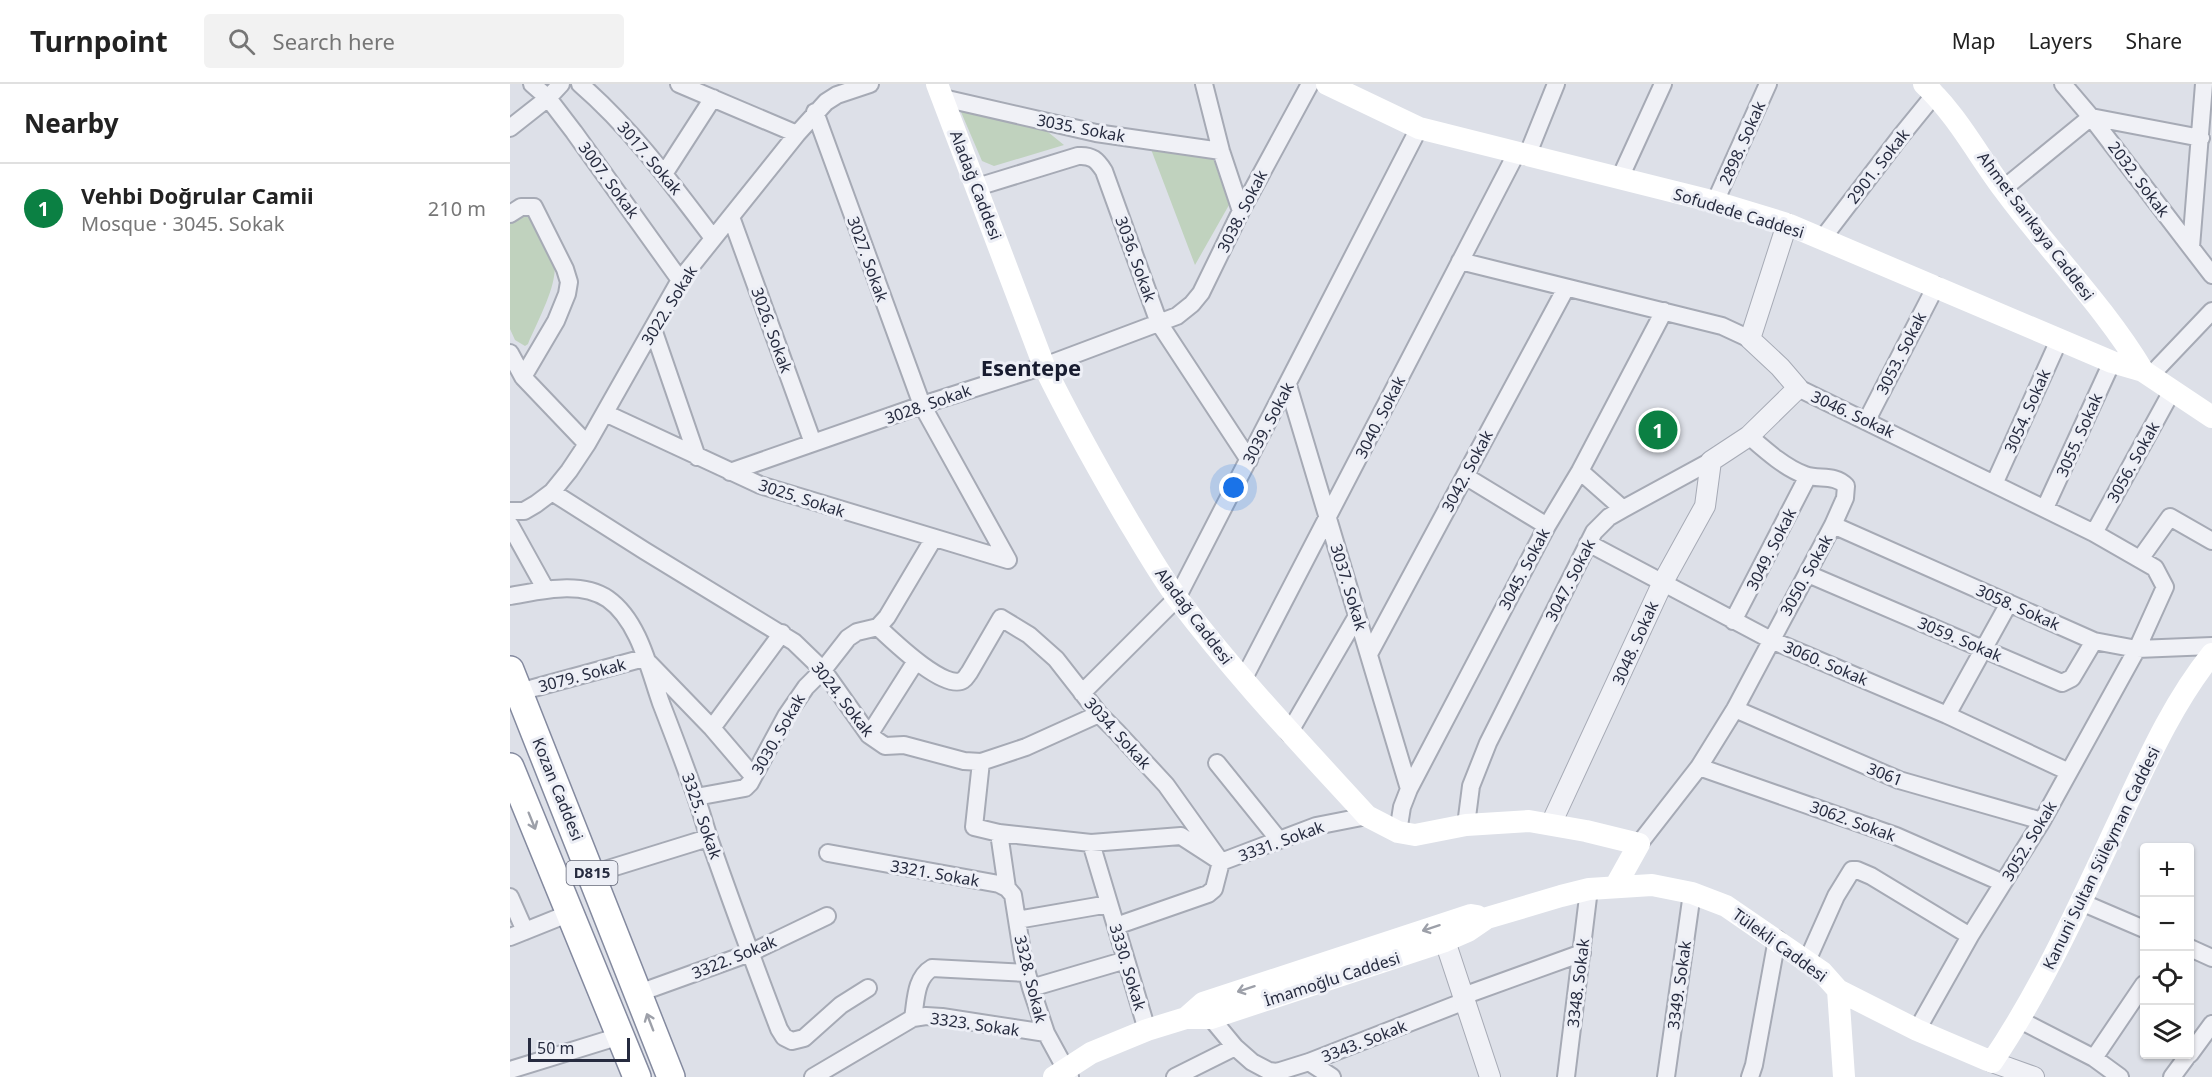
<!DOCTYPE html>
<meta charset="utf-8">
<style>
body{margin:0;font-family:"Noto Sans",sans-serif;background:#f2f2f2;color:#222}
.controls{position:absolute;right:18px;bottom:18px;display:grid;overflow:hidden;border-radius:6px;box-shadow:0 2px 4px #0004}
.controls button{width:54px;height:54px;display:grid;place-items:center;padding:0;border:0;border-bottom:2px solid #e0e0e0;background:#fff;color:#222;font:30px sans-serif}
.scale{position:absolute;left:18px;bottom:15px;width:102px;box-sizing:border-box;padding-left:6px;border:3px solid #262b3f;border-top:0;font-size:16px;line-height:21px;white-space:nowrap;color:#262b3f;-webkit-text-stroke:4px #edeff6;paint-order:stroke}
.you{position:absolute;left:724px;top:404px;width:21px;height:21px;margin:-15px;border:4px solid #fff;border-radius:50%;background:#1a73e8;box-shadow:0 0 0 9px #1a73e833}
.badge{display:grid;place-items:center;width:39px;height:39px;border-radius:50%;background:#0b8043;color:#fff;font-size:20px;font-weight:700}
.pin{position:absolute;translate:-50% -50%;border:3px solid #fff;box-shadow:0 2px 6px #0006}
.list{margin:0;padding:0;list-style:none}
h2{display:flex;justify-content:space-between;align-items:center;height:78px;margin:0;padding:0 24px;font-size:26px}
h2 small{font-size:20px;font-weight:400;color:#767676}
.list li{display:grid;grid-template-columns:39px 1fr auto;gap:18px;align-items:center;box-sizing:border-box;height:90px;padding:0 24px;border-top:2px solid #e0e0e0}
.list b{display:block;font-size:22px;white-space:nowrap}
.list p{margin:0;font-size:20px;white-space:nowrap;color:#767676}
.list em{font-size:20px;font-style:normal;color:#767676}
.icon{flex:none;width:33px;height:33px;fill:none;stroke:currentColor;stroke-width:2;stroke-linecap:round;stroke-linejoin:round}
.map{position:relative;flex:none;width:1702px;height:993px;overflow:hidden}
header{display:flex;align-items:center;gap:36px;box-sizing:border-box;height:84px;padding:0 30px;background:#fff;border-bottom:2px solid #e0e0e0}
header strong{font-size:28px}
nav{display:flex;gap:33px;margin-inline-start:auto;font-size:21px}
.search{width:420px;height:54px;background:#f2f2f2;display:flex;align-items:center;gap:15px;box-sizing:border-box;padding:0 21px;border-radius:6px;color:#767676;font-size:22px}
main{display:flex}
aside{flex:1;background:#fff}
.map>svg:first-child{display:block}
.green{fill:#c0d2be}
.lines{fill:none;stroke-linecap:round;stroke-linejoin:round}
.minor-casing{stroke:#a6aab5;stroke-width:20}
.tertiary-casing{stroke:#a6aab5;stroke-width:22}
.trunk-casing{stroke:#848a9f;stroke-width:30}
.minor{stroke:#f0f1f6;stroke-width:16}
.tertiary{stroke:#f0f1f6;stroke-width:20}
.secondary{stroke:#fff;stroke-width:22}
.trunk{stroke:#fff;stroke-width:27}
.oneway{stroke:#9da0a9}
.labels{text-anchor:middle;stroke-width:6;stroke-linejoin:round;paint-order:stroke}
.shield{fill:#edeff6;stroke:#626676;stroke-width:1.5}
.shield-label{font-size:15px;font-weight:bold;fill:#262b3f}
.street-label{font-size:16px;fill:#262b3f;stroke:#edeff6}
.district-label{font-size:22px;font-weight:bold;fill:#181c30;stroke:#edeff6}
</style>
<header>
<strong>Turnpoint</strong>
<div class="search"><svg class="icon" aria-label="search" viewBox="0 0 24 24"><circle cx="10" cy="10" r="6"/><path d="M15 15l6 6"/></svg>Search here</div>
<nav><a>Map</a><a>Layers</a><a>Share</a></nav>
</header>
<main>
<aside>
<h2>Nearby<small></small></h2>
<ul class="list">
<li><span class="badge">1</span><div><b>Vehbi Doğrular Camii</b><p>Mosque · 3045. Sokak</p></div><em>210 m</em></li>
</ul>
</aside>
<div class="map">
<svg width="1702" height="993" viewBox="0 0 1702 993">
<rect width="100%" height="100%" fill="#dde0e8"/>
<!-- green -->
<path class="green" d="M476,27L533,44L554,61L484,82L472,77L451,28Z
M639,60L701,67L719,121L685,181Z
M17,129L44,179C49,199 26,240 18,260L15,262L5,256L0,245V139Z"/>
<g class="lines">
<defs>
<path id="minor" d="M22,0L38,14L64,48L170,196
M70,0C122,45 162,100 203,154
M169,0L287,50
M694,0L711,67L731,127
M1553,0L1581,33L1702,191
M433,14L586,49L711,67
M305,28L412,321L498,476
M0,44L38,14L51,0
M1017,72L1046,0
M154,90L203,14
M1110,94L1153,0
M467,103L568,72C582,71 587,76 594,87L649,239L739,376
M1493,105L1581,33L1691,54
M1205,118L1258,0
M0,130L11,123H24L55,185L59,198L57,210L46,237L13,293
M221,133L303,359
M1312,155L1390,53L1425,10
M1681,163L1694,0
M950,177L1212,242L1240,255
M143,245L187,373
M0,269L13,293L77,360
M1640,292L1702,227
M778,301L899,705
M1288,304L1584,449L1645,484L1655,503L1627,565L1532,737L1460,852L1407,946
M95,329L250,401L498,476
M1357,336L1426,202
M1070,387L1113,425
M220,388L412,321L534,282L667,232L682,220L691,209L731,127L800,0
M955,392L1037,442
M1485,398L1549,256
M42,408L135,467L284,558L313,586L359,651L375,662L394,661L454,677L471,678L516,663L589,630
M1535,424L1602,278
M0,427H14L26,420L42,408L59,387L77,360L170,196L287,50L316,18L327,11L360,0
M0,441L36,506
M1323,441L1584,557L1627,565L1702,562
M1584,449L1662,307
M1078,459L1261,556L1437,631L1559,688
M1630,475L1660,433L1702,457
M1298,490L1552,599L1562,594L1584,557
M0,512C30,507 70,496 98,515C129,537 139,585 151,619C163,650 175,681 186,713C191,727 195,742 200,757C222,820 245,882 269,945L274,953L282,957L294,954L331,921L358,904
M1223,537L1298,392
M368,543C381,555 435,608 453,596C456,594 457,591 459,589L491,534L519,551L546,575L589,630L607,648L656,701L711,778
M859,570L1056,204
M139,579L202,644L243,692
M733,596L1006,70
M9,608L134,574
M572,609L667,514L909,44
M1225,625L1389,696L1532,737
M1437,631L1499,519
M202,644L272,549
M779,649L847,532
M359,651L406,577
M471,678L464,743L489,749L581,759L671,752L705,774
M707,679L769,756
M1189,683L1386,752L1493,799
M186,713L235,704L240,699L276,632L296,603L313,586L338,554L347,548L368,543L377,533L424,454
M956,741L961,702L978,659L1084,448L1099,433L1113,425L1201,377
M888,748L892,723L899,705L1037,442L1070,387L1154,227
M489,749L497,804
M581,759L637,946
M1129,760L1189,683L1225,625L1323,441L1335,414L1336,402C1325,390 1309,396 1295,391C1275,384 1255,366 1239,352
M318,769L489,800L497,804L503,811L513,874L521,904L536,949L560,993
M82,790L198,754
M0,813L15,847
M1571,818L1634,845
M507,836L599,820
M606,842L698,810L704,805L711,778L806,742L857,732
M0,853L60,829
M1680,864L1702,874
M1297,877L1326,812L1342,786H1347L1361,792L1460,852
M521,904L616,876
M129,909L240,869L317,832
M953,912L1072,869
M403,934C406,917 405,894 422,884L516,889
M701,934L725,963L742,978L759,987L767,988L799,978L955,917
M1510,936L1584,974L1610,993
M1680,970L1702,940
M1584,974L1634,900
M799,978L822,993
M0,986L110,952
M303,993L403,934L416,932L432,933L536,949
M665,993L725,963
M1056,993L1079,805
M1156,993L1182,809
M1240,993L1244,981L1267,855
M1662,993L1679,970"/>
<path id="tertiary" d="M1041,740L1153,498L1195,422L1201,377L1239,352L1288,304L1270,283L1240,255L1277,140
M935,857L980,993
M1482,978L1524,993"/>
<path id="trunk" d="M0,586L161,993
M0,683L127,993"/>
</defs>
<!-- minor casing -->
<use href="#minor" class="minor-casing"/>
<!-- tertiary casing -->
<use href="#tertiary" class="tertiary-casing"/>
<!-- trunk casing -->
<use href="#trunk" class="trunk-casing"/>
<!-- minor -->
<use href="#minor" class="minor"/>
<!-- tertiary -->
<use href="#tertiary" class="tertiary"/>
<!-- secondary -->
<path class="secondary" d="M427,0L534,282C560,335 589,387 619,438C635,464 650,491 668,515C726,592 792,661 857,732L888,748L905,751L956,741L1019,737L1076,747L1129,760L1105,803
M817,0L909,44L1205,118L1277,140L1602,278L1633,287L1702,333
M1414,0C1447,31 1467,70 1494,106C1539,167 1594,222 1633,287
M1328,906L1334,993
M676,934L693,919L961,831L967,832
M544,993L581,969L637,946L676,934H701L935,857L958,847L977,834L1051,812L1079,805L1142,801L1182,809L1216,822L1312,888L1328,906L1407,946L1482,978C1532,904 1569,822 1607,741C1635,682 1661,621 1702,570"/>
<!-- trunk -->
<use href="#trunk" class="trunk"/>
</g>
<!-- one-way arrows -->
<defs><path id="oneway-shaft" d="M-6 0H5M1.5-3L5.5 0L1.5 3" fill="none" stroke-width="1.6" stroke-linecap="round" stroke-linejoin="round" transform="scale(1.5)"/></defs>
<g class="oneway">
<use href="#oneway-shaft" transform="translate(22 737) rotate(68)"/>
<use href="#oneway-shaft" transform="translate(921 844) rotate(162)"/>
<use href="#oneway-shaft" transform="translate(736 905) rotate(162)"/>
<use href="#oneway-shaft" transform="translate(140 938) rotate(-111)"/>
</g>
<g class="labels">
<!-- shield labels -->
<rect class="shield" x="56.5" y="777" width="51" height="24" rx="4.5"/>
<g class="shield-label">
<text x="82" y="794">D815</text>
</g>
<!-- street labels -->
<g class="street-label">
<text transform="translate(571 44) rotate(11)" y="6">3035. Sokak</text>
<text transform="translate(1232 59) rotate(-66)" y="6">2898. Sokak</text>
<text transform="translate(140 74) rotate(50)" y="6">3017. Sokak</text>
<text transform="translate(1368 82) rotate(-52)" y="6">2901. Sokak</text>
<text transform="translate(1629 95) rotate(53)" y="6">2032. Sokak</text>
<text transform="translate(99 96) rotate(54)" y="6">3007. Sokak</text>
<text transform="translate(466 101) rotate(69)" y="6">Aladağ Caddesi</text>
<text transform="translate(732 127) rotate(-63)" y="6">3038. Sokak</text>
<text transform="translate(1229 129) rotate(17)" y="6">Sofudede Caddesi</text>
<text transform="translate(1526 142) rotate(53)" y="6">Ahmet Sarıkaya Caddesi</text>
<text transform="translate(358 175) rotate(70)" y="6">3027. Sokak</text>
<text transform="translate(626 175) rotate(70)" y="6">3036. Sokak</text>
<text transform="translate(159 221) rotate(-58)" y="6">3022. Sokak</text>
<text transform="translate(262 246) rotate(70)" y="6">3026. Sokak</text>
<text transform="translate(1391 269) rotate(-63)" y="6">3053. Sokak</text>
<text transform="translate(418 320) rotate(-19)" y="6">3028. Sokak</text>
<text transform="translate(1517 327) rotate(-66)" y="6">3054. Sokak</text>
<text transform="translate(1343 330) rotate(25)" y="6">3046. Sokak</text>
<text transform="translate(870 333) rotate(-63)" y="6">3040. Sokak</text>
<text transform="translate(758 339) rotate(-62)" y="6">3039. Sokak</text>
<text transform="translate(1569 351) rotate(-66)" y="6">3055. Sokak</text>
<text transform="translate(1623 378) rotate(-61)" y="6">3056. Sokak</text>
<text transform="translate(957 387) rotate(-62)" y="6">3042. Sokak</text>
<text transform="translate(292 414) rotate(18)" y="6">3025. Sokak</text>
<text transform="translate(1261 465) rotate(-63)" y="6">3049. Sokak</text>
<text transform="translate(1014 485) rotate(-62)" y="6">3045. Sokak</text>
<text transform="translate(1296 491) rotate(-61)" y="6">3050. Sokak</text>
<text transform="translate(1060 496) rotate(-63)" y="6">3047. Sokak</text>
<text transform="translate(839 503) rotate(73)" y="6">3037. Sokak</text>
<text transform="translate(1508 523) rotate(24)" y="6">3058. Sokak</text>
<text transform="translate(684 532) rotate(53)" y="6">Aladağ Caddesi</text>
<text transform="translate(1450 555) rotate(23)" y="6">3059. Sokak</text>
<text transform="translate(1125 559) rotate(-66)" y="6">3048. Sokak</text>
<text transform="translate(1316 579) rotate(23)" y="6">3060. Sokak</text>
<text transform="translate(72 591) rotate(-15)" y="6">3079. Sokak</text>
<text transform="translate(333 615) rotate(52)" y="6">3024. Sokak</text>
<text transform="translate(608 649) rotate(48)" y="6">3034. Sokak</text>
<text transform="translate(268 650) rotate(-60)" y="6">3030. Sokak</text>
<text transform="translate(1375 690) rotate(22)" y="6">3061</text>
<text transform="translate(48 705) rotate(68)" y="6">Kozan Caddesi</text>
<text transform="translate(192 732) rotate(71)" y="6">3325. Sokak</text>
<text transform="translate(1343 737) rotate(20)" y="6">3062. Sokak</text>
<text transform="translate(771 757) rotate(-20)" y="6">3331. Sokak</text>
<text transform="translate(1519 757) rotate(-59)" y="6">3052. Sokak</text>
<text transform="translate(1591 774) rotate(-64)" y="6">Kanuni Sultan Süleyman Caddesi</text>
<text transform="translate(425 789) rotate(10)" y="6">3321. Sokak</text>
<text transform="translate(1270 861) rotate(36)" y="6">Tülekli Caddesi</text>
<text transform="translate(224 873) rotate(-22)" y="6">3322. Sokak</text>
<text transform="translate(618 883) rotate(73)" y="6">3330. Sokak</text>
<text transform="translate(521 895) rotate(76)" y="6">3328. Sokak</text>
<text transform="translate(822 895) rotate(-18)" y="6">İmamoğlu Caddesi</text>
<text transform="translate(1068 899) rotate(-83)" y="6">3348. Sokak</text>
<text transform="translate(1169 901) rotate(-82)" y="6">3349. Sokak</text>
<text transform="translate(465 940) rotate(8)" y="6">3323. Sokak</text>
<text transform="translate(854 957) rotate(-21)" y="6">3343. Sokak</text>
</g>
<!-- district labels -->
<g class="district-label">
<text x="521" y="292">Esentepe</text>
</g>
</g>
</svg>
<div class="controls">
<button>+</button>
<button>−</button>
<button><svg class="icon" aria-label="locate" viewBox="0 0 24 24"><circle cx="12" cy="12" r="6"/><path d="M12 2v4M12 18v4M2 12h4M18 12h4"/></svg></button>
<button><svg class="icon" aria-label="layers" viewBox="0 0 24 24"><path d="M12 4l9 5-9 5-9-5zM3 14l9 5 9-5"/></svg></button>
</div>
<div class="scale">50 m</div>
<div class="you"></div>
<div class="pin badge" style="left:1148px;top:346px">1</div>
</div>
</main>
